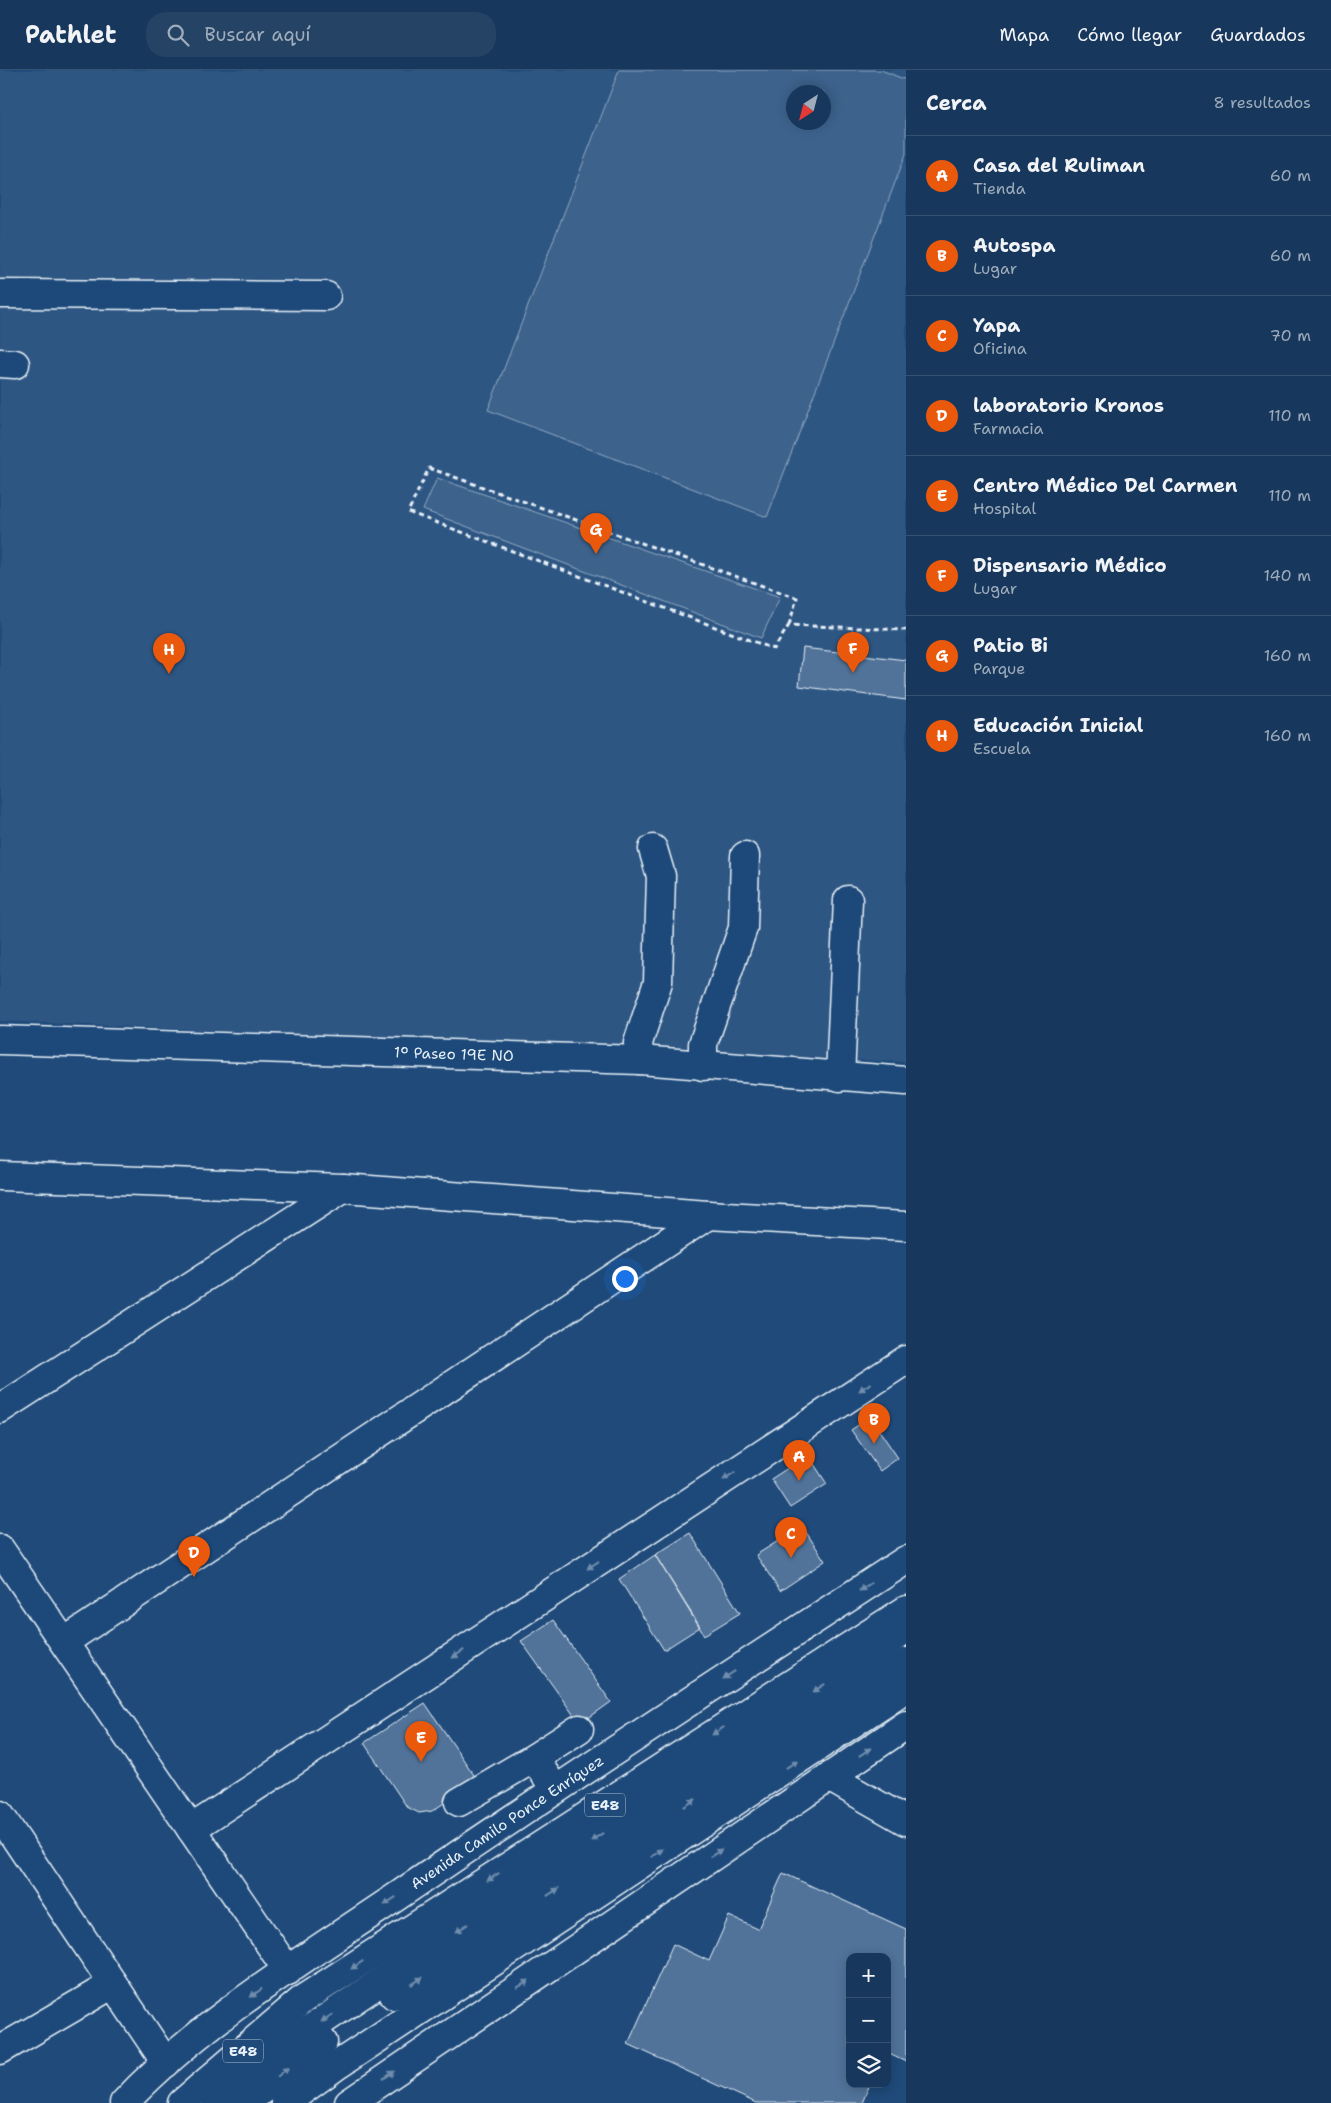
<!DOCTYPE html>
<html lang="es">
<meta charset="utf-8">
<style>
body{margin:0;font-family:"Shantell Sans",sans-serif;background:#244365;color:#f1f3f6}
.controls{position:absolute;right:15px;bottom:15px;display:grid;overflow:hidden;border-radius:10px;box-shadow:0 2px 12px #0003}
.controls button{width:45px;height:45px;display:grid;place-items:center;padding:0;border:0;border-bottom:1px solid #365272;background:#17385c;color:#f1f3f6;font:25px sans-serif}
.compass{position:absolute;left:786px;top:15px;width:45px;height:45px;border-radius:50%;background:#17385c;box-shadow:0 2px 12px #0003;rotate:216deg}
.you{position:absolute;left:624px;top:1208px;width:18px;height:18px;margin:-12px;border:4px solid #fff;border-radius:50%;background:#1a73e8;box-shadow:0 0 0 8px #1a73e833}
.badge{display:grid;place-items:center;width:32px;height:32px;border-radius:50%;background:#ea580c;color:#fff;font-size:16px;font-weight:700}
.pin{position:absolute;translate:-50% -41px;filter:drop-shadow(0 1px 2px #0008)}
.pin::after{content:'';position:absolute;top:26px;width:18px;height:15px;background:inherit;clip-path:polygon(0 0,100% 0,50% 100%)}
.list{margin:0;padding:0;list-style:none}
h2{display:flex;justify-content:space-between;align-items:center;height:65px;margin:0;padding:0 20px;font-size:21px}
h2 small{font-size:16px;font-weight:400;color:#9eacbb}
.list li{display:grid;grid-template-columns:32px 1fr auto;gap:15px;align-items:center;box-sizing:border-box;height:80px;padding:0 20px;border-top:1px solid #365272}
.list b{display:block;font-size:19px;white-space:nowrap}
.list p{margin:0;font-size:16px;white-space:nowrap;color:#9eacbb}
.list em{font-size:16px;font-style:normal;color:#9eacbb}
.icon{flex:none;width:28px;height:28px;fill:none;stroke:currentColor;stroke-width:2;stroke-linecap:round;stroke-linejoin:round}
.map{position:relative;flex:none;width:906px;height:2033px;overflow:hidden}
header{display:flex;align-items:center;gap:30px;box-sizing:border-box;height:70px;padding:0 25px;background:#17385c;border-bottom:1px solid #365272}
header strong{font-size:24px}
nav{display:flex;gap:28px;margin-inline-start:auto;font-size:18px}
.search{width:350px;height:45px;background:#244365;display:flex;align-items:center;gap:12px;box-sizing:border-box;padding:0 18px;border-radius:20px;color:#9eacbb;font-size:19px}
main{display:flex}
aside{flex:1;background:#17385c}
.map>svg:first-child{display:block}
.built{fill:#2e5683;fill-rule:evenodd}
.green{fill:#3c628c;stroke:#92aac2;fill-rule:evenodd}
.building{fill:#517399;stroke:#e8f1f8}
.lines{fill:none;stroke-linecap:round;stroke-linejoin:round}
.minor-casing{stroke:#e8f1f8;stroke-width:31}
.major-casing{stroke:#e8f1f8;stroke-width:31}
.path{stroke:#e8f1f8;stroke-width:3;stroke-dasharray:5 4;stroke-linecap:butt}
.minor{stroke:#1f4a7a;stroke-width:28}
.major{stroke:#1f4a7a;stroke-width:28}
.oneway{fill:#6f8dac}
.labels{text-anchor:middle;stroke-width:4;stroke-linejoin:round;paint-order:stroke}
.shield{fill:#1f4a7a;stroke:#acbfd2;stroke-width:1}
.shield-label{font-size:14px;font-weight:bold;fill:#e8f1f8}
.street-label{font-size:15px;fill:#e8f1f8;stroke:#1f4a7a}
</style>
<header>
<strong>Pathlet</strong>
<div class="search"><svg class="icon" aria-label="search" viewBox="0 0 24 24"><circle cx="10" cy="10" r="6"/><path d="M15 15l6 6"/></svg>Buscar aquí</div>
<nav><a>Mapa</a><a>Cómo llegar</a><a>Guardados</a></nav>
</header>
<main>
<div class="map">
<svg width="906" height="2033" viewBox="0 0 906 2033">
<rect width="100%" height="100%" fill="#1f4a7a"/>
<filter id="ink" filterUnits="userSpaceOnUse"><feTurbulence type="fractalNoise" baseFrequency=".02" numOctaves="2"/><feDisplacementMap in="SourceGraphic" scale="10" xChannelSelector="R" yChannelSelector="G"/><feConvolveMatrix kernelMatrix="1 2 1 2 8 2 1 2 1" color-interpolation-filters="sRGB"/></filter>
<g filter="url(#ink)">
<!-- built -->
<path class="built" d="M0,0H906V992L0,951ZM794,22H824V52H794Z"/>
<!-- green -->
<path class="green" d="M619,0H881L906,10V84L767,447L488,340ZM794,22H824V52H794Z
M437,408L780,527L761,568L423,440Z"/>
<!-- building -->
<path class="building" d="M803,578L906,590V630L799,616Z
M870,1347L898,1388L880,1401L851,1360Z
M808,1385L827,1414L790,1438L771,1409Z
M802,1456L825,1491L780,1521L756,1485Z
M690,1463L740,1543L704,1565L655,1485Z
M655,1485L700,1557L664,1580L619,1509Z
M553,1550L611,1632L580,1654L521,1571Z
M425,1633L478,1711L432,1741L419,1743L407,1737L364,1673Z
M783,1803L906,1859V1992L887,1983V1887H850V2014H870L862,2033H756L628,1974L673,1874L709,1891L729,1846L758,1859Z"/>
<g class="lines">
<defs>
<g id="minor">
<path d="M0,224L326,226"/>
<path d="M0,293L15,294"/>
<path id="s1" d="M0,970L640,990L906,1011"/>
<path d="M640,990L638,973L658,912L661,806L653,779"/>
<path d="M703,996V974L743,858L745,786"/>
<path d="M840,1007L848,830"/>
<path d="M0,1106L343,1118L708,1145L906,1156"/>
<path d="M0,1339L343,1118"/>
<path d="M0,1479L288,1901"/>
<path d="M64,1572L708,1145"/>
<path d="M534,1688L579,1659"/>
<path d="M829,1707L906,1751"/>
<path d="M459,1732L534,1688L555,1719"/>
<path d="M0,1745L166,1993"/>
<path d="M191,1759L906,1290"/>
<path d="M394,1925L906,1592"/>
<path d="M0,1980L113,1914"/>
<path d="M216,2033L270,1986L906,1559"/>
<path d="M245,2033L323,1972"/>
</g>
<g id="major">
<path id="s2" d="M124,2033C202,1950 305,1889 399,1825C566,1711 736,1601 906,1490"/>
<path d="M182,2033L303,1929L906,1540"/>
<path d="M285,2033L339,1994L906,1618"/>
<path d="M349,2033L906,1655"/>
</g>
</defs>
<!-- minor casing -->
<use href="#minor" class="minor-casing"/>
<!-- major casing -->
<use href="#major" class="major-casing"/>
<!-- path -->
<path class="path" d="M789,555L797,528L429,398L408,442L774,579L789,555L906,560"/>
<!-- minor -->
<use href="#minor" class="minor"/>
<!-- major -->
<use href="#major" class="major"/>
</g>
<!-- one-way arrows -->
<defs><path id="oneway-solid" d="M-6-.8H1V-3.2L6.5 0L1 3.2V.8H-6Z" transform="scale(1.25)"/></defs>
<g class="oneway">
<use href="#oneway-solid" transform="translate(865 1317) rotate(147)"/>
<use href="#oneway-solid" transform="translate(729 1406) rotate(147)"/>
<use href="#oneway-solid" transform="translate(593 1495) rotate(147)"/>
<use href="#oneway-solid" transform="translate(865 1517) rotate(147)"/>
<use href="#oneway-solid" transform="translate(458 1584) rotate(147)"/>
<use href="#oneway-solid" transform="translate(729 1605) rotate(147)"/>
<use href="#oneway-solid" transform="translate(819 1618) rotate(146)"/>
<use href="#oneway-solid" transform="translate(718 1661) rotate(147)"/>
<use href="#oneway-solid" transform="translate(865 1682) rotate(-34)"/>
<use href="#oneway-solid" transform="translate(792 1694) rotate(-34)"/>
<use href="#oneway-solid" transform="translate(690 1733) rotate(-33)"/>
<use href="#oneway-solid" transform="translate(597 1767) rotate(146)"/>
<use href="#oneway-solid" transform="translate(657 1783) rotate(-34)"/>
<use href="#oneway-solid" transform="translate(716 1783) rotate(-34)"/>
<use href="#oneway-solid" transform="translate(493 1807) rotate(147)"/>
<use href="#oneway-solid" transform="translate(553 1822) rotate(-33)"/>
<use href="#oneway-solid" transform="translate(390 1831) rotate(146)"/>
<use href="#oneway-solid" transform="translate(462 1858) rotate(146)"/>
<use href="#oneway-solid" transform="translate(357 1895) rotate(147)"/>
<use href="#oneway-solid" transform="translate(417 1911) rotate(-33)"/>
<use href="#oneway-solid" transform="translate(523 1914) rotate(-34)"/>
<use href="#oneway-solid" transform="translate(256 1923) rotate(144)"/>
<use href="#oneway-solid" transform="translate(327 1948) rotate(146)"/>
<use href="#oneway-solid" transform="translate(283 2002) rotate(-39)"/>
<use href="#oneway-solid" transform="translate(389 2005) rotate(-34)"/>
</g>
</g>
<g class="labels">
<!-- shield labels -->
<g class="shield">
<rect x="585" y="1723.5" width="40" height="23" rx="4"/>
<rect x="223" y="1969.5" width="40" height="23" rx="4"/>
</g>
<g class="shield-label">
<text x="605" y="1740">E48</text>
<text x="243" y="1986">E48</text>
</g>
<!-- street labels -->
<g class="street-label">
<text dy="5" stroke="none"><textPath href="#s1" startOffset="454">1° Paseo 19E NO</textPath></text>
<text dy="5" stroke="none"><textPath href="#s2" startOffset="476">Avenida Camilo Ponce Enríquez</textPath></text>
</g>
</g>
</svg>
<div class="controls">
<button>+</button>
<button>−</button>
<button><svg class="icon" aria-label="layers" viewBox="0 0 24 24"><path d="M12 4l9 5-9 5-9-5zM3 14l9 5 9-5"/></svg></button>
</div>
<svg class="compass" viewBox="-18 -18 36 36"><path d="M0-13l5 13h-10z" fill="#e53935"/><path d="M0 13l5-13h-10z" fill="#9eacbb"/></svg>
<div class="you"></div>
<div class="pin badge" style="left:799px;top:1411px">A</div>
<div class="pin badge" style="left:874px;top:1374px">B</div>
<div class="pin badge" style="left:791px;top:1488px">C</div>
<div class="pin badge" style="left:194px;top:1507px">D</div>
<div class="pin badge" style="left:421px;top:1692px">E</div>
<div class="pin badge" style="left:853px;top:603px">F</div>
<div class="pin badge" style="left:596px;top:484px">G</div>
<div class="pin badge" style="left:169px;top:604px">H</div>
</div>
<aside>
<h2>Cerca<small>8 resultados</small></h2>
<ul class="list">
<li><span class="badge">A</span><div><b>Casa del Ruliman</b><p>Tienda</p></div><em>60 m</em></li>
<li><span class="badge">B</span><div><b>Autospa</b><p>Lugar</p></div><em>60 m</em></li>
<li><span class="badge">C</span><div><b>Yapa</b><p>Oficina</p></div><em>70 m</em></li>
<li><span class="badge">D</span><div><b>laboratorio Kronos</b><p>Farmacia</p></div><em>110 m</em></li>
<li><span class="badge">E</span><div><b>Centro Médico Del Carmen</b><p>Hospital</p></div><em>110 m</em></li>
<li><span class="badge">F</span><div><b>Dispensario Médico</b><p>Lugar</p></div><em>140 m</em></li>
<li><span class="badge">G</span><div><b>Patio Bi</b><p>Parque</p></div><em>160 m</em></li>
<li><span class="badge">H</span><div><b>Educación Inicial</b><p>Escuela</p></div><em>160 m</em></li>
</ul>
</aside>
</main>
